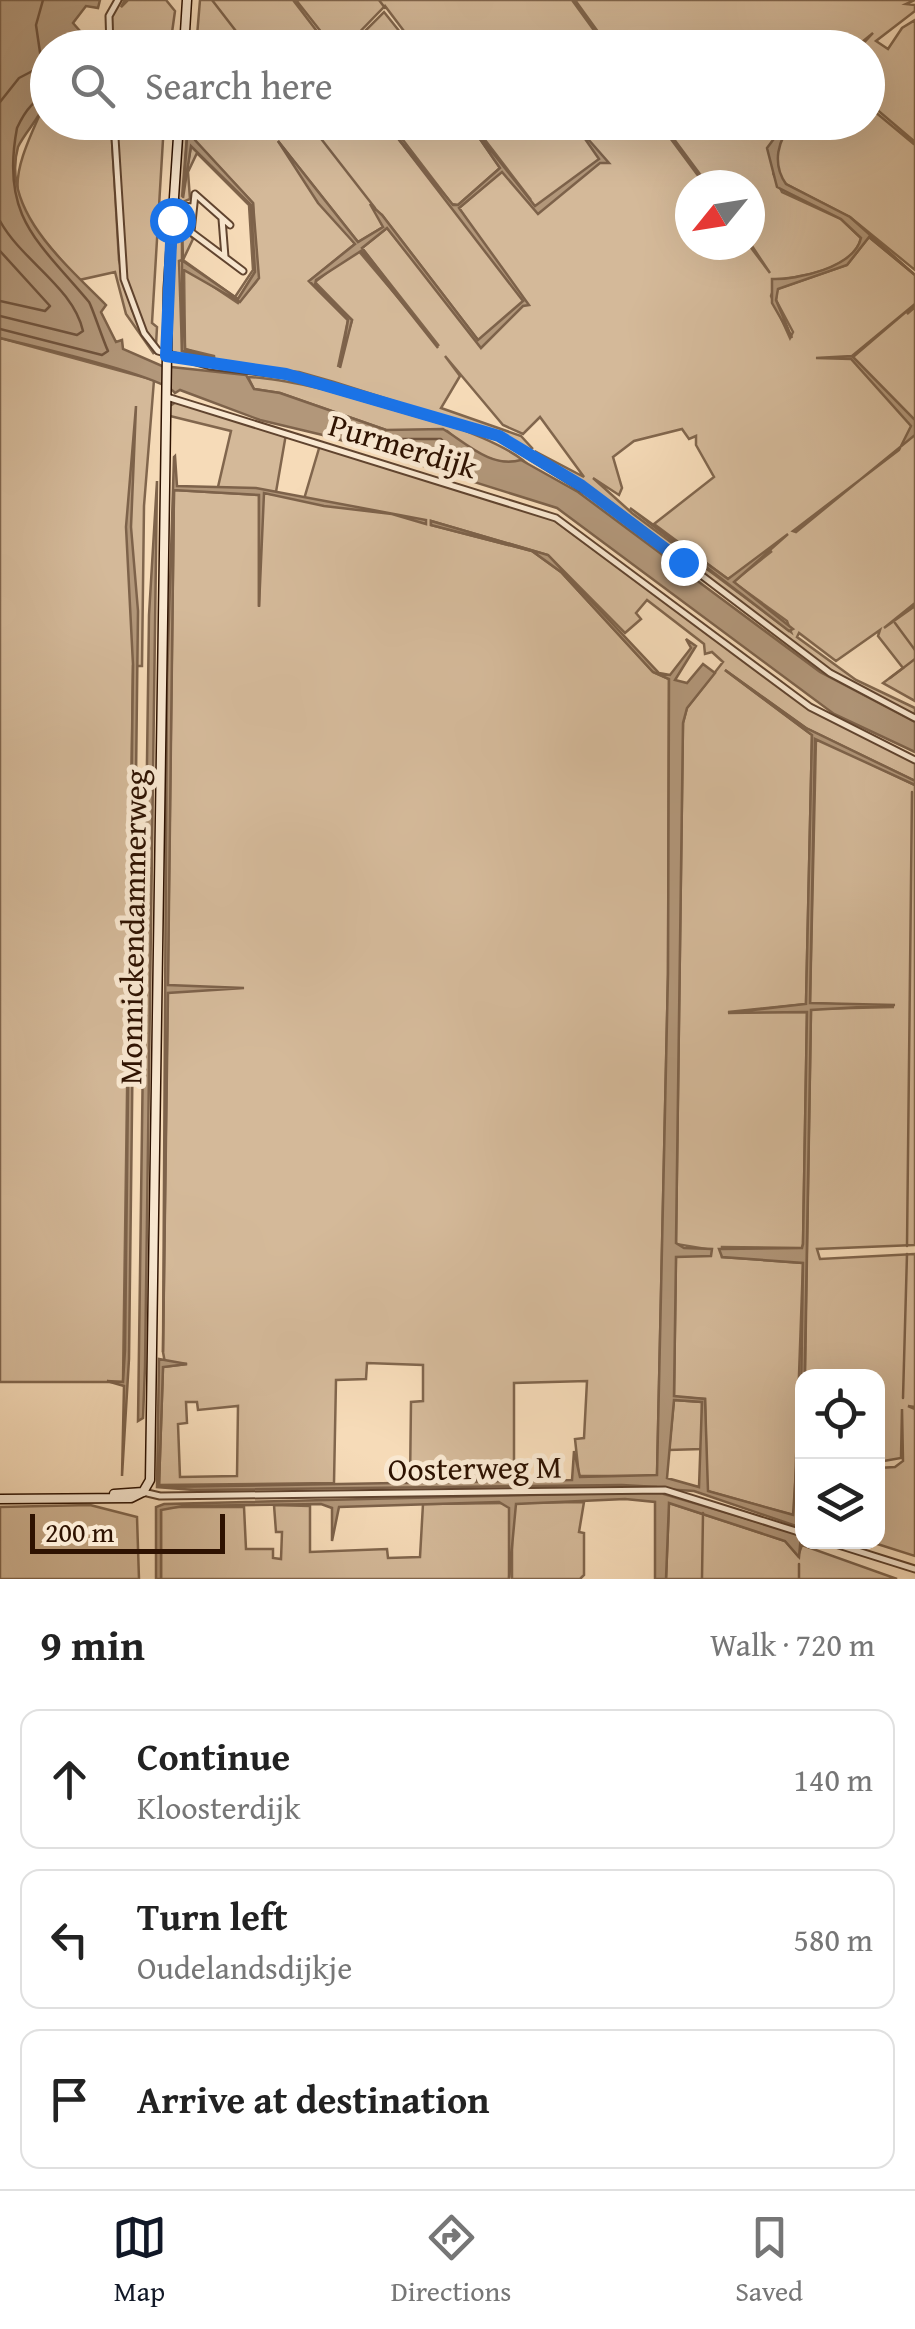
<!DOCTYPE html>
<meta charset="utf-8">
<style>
body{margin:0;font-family:"Gentium Book Plus",serif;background:#f2f2f2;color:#222}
.controls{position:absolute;right:30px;bottom:30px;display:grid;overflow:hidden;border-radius:20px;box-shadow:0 10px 40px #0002}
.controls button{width:90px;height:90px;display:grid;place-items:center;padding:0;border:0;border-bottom:2px solid #e0e0e0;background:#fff;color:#222;font:50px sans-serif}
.compass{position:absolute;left:675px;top:170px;width:90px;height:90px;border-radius:50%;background:#fff;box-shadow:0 10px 40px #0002;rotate:240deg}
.scale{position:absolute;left:30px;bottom:25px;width:195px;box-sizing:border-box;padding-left:10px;border:5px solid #2e1201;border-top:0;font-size:28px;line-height:35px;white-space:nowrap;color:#2e1201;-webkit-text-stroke:8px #f9e8d1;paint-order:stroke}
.stop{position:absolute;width:30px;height:30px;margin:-22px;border:8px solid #1a73e8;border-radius:50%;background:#fff}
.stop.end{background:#1a73e8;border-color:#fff;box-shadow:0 2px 10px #0008}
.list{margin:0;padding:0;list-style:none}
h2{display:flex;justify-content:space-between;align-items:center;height:130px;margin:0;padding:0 40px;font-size:42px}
h2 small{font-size:32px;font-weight:400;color:#767676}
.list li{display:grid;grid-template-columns:65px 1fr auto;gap:30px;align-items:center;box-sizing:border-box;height:140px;margin:0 20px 20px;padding:0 20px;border:2px solid #e0e0e0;border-radius:20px}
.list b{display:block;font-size:38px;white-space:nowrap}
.list p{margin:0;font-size:32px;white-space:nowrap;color:#767676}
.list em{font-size:32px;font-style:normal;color:#767676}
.icon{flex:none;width:55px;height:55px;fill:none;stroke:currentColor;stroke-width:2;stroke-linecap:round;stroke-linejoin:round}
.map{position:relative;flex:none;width:915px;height:1579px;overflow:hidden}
.search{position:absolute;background:#fff;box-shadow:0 10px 40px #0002;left:30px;right:30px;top:30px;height:110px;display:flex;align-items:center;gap:25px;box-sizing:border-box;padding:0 35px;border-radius:55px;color:#767676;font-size:38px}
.sheet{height:610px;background:#fff}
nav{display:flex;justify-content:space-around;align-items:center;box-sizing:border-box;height:140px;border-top:2px solid #e0e0e0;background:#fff;font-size:28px;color:#767676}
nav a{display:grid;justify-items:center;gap:5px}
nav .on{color:#111827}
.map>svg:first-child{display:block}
.green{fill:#d4b999;stroke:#81664d;stroke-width:2.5;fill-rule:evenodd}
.water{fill:#b2977a;stroke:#7d624a;stroke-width:2.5;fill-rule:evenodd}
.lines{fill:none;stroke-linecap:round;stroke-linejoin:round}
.shore{stroke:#70543e;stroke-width:2.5}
.stream{stroke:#7d624a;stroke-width:2.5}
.street-casing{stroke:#60442f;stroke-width:9}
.secondary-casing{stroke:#2e1201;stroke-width:11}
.street{stroke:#f9e8d1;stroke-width:5}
.secondary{stroke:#f9e8d1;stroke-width:8}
.route{stroke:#1a73e8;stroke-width:12}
.labels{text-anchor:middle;stroke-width:10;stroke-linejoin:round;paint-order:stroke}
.street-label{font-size:32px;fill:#2e1201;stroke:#f9e8d1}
</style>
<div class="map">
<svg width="915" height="1579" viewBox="0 0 915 1579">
<rect width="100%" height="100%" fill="#f6dbb8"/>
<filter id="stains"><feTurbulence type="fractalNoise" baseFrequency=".002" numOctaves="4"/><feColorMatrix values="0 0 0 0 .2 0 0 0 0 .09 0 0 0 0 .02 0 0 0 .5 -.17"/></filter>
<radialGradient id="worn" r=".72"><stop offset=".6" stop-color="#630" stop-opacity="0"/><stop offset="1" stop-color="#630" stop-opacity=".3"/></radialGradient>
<!-- green -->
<path class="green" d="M120,0H125L121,7L128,0H166L175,11L170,47L111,48V17Z
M200,0H293L329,47L196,48Z
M296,0H572L606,47H416L385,6L345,47H333Z
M575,0H915L906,4L915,5V11L876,41L888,49L902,28L915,20V142L868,102V48L860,47L873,33L856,47H609Z
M384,12L412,47L348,48Z
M47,99L48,122L111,123L119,260L132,310L154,354L126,314L115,272L79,280C8,200 0,199 47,99Z
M868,106L915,145V270L850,217L786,184L773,173L782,192L841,219L861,238C854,269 804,276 777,280L771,296L790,338L793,332L776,300L777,289L847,265L869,237L915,275V305L907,314L915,307V428L911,436L915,435V603L884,628L915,606V701L883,683L903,668L878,636L880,630L836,661L799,633L797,637L856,680L915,708V715L832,673L611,506L535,457L536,452L584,477L540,417L523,434L503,425L445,356L460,376L441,408L521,436L532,448L528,451L494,433L334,382L299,372L215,364L214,356L185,349L184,267L238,303L256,282L253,203L194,140L191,123H386L490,255L459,208L502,171L531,200L472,123H659L705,185H690V245H749L770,273L750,243V185H708L662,123L868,122ZM278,141L358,242L383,227L376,211L382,215L478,340L387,228L362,248L439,346L357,249L315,282L352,320L338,367L348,320L309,281L355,244ZM682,429L689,439L696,436V445L714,477L654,524L728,579L772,551L733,582L787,621L791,632L632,513L593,478L619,495L622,488L613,457L634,441Z
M116,123H164L152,323L157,327L156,345C112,308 119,178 116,123Z
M181,123H188L182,197L191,146L251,205L255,272L239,298L237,299L183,262L182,260L179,261L182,351L212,358L209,364L174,355L171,350L175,216L179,211L188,214L187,231L193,239L183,260L235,297L253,270L249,205L197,153L188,172L190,199L183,202L177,198Z
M390,123H469L500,168L458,205L452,204Z
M0,338L154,380L144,506L142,666H133L123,1382H0Z
M248,377C303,379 500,428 532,469L521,460C495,469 464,446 447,431L386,430L280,393L254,389Z
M176,402L286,434L276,492L218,487L231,431L170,416V406Z
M320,445L551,518L816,713L915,762V781L806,728L725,670L812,735L806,1004L728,1012H807L803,1244L802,1248L722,1247V1257L803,1263L794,1515L707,1491L705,1399L674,1397L676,1256L712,1250L676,1244L683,723L687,708L723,662L712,652L705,654L704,644L647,600L636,613L641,619L625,633L548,555L431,521V525L532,551L561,572L653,672L669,679L668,974L657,1476H579L575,1439L584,1438L587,1381L514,1383V1479L410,1482L411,1402L423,1401V1365L367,1363L366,1379L336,1380L334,1483L159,1485L163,1367L187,1364L165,1363L163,1352L174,490L259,495V606L261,499L264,493L304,499ZM186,1402H197L198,1410L238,1406L237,1476L180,1477L178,1424L187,1423Z
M816,738L915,785V1245L817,1249L820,1259L915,1254V1407L908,1406L915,1409V1556L871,1542H878V1468L895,1467L903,1461L902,1409L901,1458L878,1462V1376H805L811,1009L894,1007L810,1003Z
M674,1400L702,1402V1449L669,1450Z
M584,1502L579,1532L584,1533V1575L580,1579H512V1529L509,1579H161V1510L165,1507H244L246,1549H273V1558L281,1559L282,1532H276L274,1505L310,1506V1552L387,1549L388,1558L420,1557L423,1504Z
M669,1503L785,1541L798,1556L802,1545L897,1579H666Z
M90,1505L137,1517L139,1579H0V1507Z"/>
<!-- water -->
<path class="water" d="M0,0H100L98,8L86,6L73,23L94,47L80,39L75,47L48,48C47,63 52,87 46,101C40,118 25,132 18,147C0,211 69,267 106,305L101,312L116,342L122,340L123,349L162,366L246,375L254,389L280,393L386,430L443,429C465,442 491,469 521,460L578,492L820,672L915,722V752L834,714L557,508L331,437L260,420L180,390L175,393C164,376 29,345 0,338Z
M188,123L195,140L253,203L259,278L240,302L182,269L185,349L212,358L182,351V220L183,261L238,299L255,272L251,205L191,146L183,198Z
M386,123L453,205H458L500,168L469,123L535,206L599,159L574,123L609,163H600L538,214L502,172L459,208L529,305L523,306L481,348L387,228L362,248L438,348L361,251L316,280L315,285L352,320L340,368L348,320L309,281L355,244L318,203L278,141L358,242L383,227L370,204L382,215L478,340L523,301Z
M794,123C777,139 772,164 786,184L850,217L915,275L869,237L847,265L778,289L776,300L792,338L772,303V279C796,280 854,268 861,238L841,219L777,187L767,148L785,124Z
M915,304L853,357L915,420V435L796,532L793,531L899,450L911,426L851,359L816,358L852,356Z
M136,406L131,527L138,611L129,1359L122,1476L124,1386L107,1381L123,1382L125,1350L133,665L126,527Z
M175,456L177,486L256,488L426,520V524L392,514L324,506L264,493L259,607V495L174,490L168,985L244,988L168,993L163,1352L167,680L174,457Z
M157,481L145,1367L143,1418L138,1421L149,615Z
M630,508L728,579L788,534L734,582L793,629L789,631Z
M431,521L548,555L659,673L670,675L691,648L686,639L696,646L675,680L687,683L703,664L715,673L687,708L683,723L676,1243L684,1248L712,1249L711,1256L676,1257L674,1396L705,1399L708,1491L793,1515L801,1398L803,1263L722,1257L719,1249L802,1248L803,1244L807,1012L728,1013L806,1004L812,735L725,670L806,728L915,781V785L815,739L810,1003L895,1005L811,1010L802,1528L694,1491L664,1489V1494L801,1535L799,1557L785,1541L669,1503L666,1579H655V1502L625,1499L516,1504L509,1579V1508L499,1502L339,1507L332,1541V1508L321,1504L183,1506L161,1510V1579H156V1507L164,1504L656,1492V1487L622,1485L194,1490L157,1487L159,1359L187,1364L163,1367L159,1485L163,1487L572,1480L574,1451L580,1477L657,1475L668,974L669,679L653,672L561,572L532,551L431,525ZM674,1400L702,1402L699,1487L667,1478Z"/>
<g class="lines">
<!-- shore -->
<path class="shore" d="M0,102L19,78L42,66L36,25L43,0
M0,221C22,261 73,287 83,331L77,335L0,316
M0,251L50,306L45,311L0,301
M0,329L102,355L108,351C104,343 91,304 89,302C39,242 0,218 17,128C23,115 33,98 48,96
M402,439H441L462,463L456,466L401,448L398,443Z"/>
<!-- stream -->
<path class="stream" d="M212,0L249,48
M379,0L385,8
M263,122L272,134
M308,122L375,208
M895,623L915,650
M890,678L915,659
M907,1246L912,792
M903,1398L907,1254
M702,1579L703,1513
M799,1579V1564"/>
<defs>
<path id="street" d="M110,48L109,16L118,0
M114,122L124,279L144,333L158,351L210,366L286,375L499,437L609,505L830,673L915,718
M173,205L192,207
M222,219L225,257
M230,225L195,194L191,232L243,271
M167,397L556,518L810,707L915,760
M143,1492L160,1496L665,1490L802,1533
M829,1542L915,1569"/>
<path id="secondary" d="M184,48L187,0
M143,1492L150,1480L168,288L179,122
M114,1494L143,1492
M0,1499L131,1498L143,1492"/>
</defs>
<!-- street casing -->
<use href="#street" class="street-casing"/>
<!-- secondary casing -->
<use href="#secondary" class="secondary-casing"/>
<!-- street -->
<use href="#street" class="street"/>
<!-- secondary -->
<use href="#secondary" class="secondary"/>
</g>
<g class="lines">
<!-- route -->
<path class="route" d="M172,220L166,356L286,374L499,436L582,486L683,562"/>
</g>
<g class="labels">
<!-- street labels -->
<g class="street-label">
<text transform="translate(403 446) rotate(17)" y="11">Purmerdijk</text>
<text transform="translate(133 927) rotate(-89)" y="11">Monnickendammerweg</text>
<text transform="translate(475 1468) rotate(-1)" y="11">Oosterweg M</text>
</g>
</g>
<rect width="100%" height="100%" filter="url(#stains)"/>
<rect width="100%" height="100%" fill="url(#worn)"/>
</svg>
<div class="controls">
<button><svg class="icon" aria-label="locate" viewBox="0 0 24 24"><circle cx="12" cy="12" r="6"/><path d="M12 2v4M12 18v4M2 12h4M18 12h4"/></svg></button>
<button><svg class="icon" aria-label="layers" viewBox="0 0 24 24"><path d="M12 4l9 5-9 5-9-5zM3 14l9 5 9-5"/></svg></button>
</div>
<svg class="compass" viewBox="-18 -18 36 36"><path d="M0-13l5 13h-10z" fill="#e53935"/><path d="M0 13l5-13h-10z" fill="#767676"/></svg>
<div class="scale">200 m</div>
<div class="stop" style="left:172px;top:220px"></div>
<div class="stop end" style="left:683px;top:562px"></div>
<div class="search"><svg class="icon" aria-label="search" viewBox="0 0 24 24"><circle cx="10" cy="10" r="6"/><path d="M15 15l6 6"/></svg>Search here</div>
</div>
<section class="sheet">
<h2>9 min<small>Walk · 720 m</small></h2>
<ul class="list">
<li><svg class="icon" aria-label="ahead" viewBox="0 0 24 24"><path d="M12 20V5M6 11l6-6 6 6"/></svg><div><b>Continue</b><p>Kloosterdijk</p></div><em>140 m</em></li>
<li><svg class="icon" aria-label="left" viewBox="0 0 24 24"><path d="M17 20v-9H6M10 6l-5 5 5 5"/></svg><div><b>Turn left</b><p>Oudelandsdijkje</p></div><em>580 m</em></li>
<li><svg class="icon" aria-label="arrive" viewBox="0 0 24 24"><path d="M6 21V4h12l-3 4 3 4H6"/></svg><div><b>Arrive at destination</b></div></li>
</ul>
</section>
<nav>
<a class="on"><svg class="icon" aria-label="map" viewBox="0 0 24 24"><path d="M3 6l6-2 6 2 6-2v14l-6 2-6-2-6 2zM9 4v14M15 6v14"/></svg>Map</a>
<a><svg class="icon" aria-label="directions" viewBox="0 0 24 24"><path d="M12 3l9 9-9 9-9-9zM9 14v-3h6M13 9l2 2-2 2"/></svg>Directions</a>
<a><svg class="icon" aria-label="saved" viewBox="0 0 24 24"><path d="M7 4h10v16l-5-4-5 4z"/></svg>Saved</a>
</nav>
